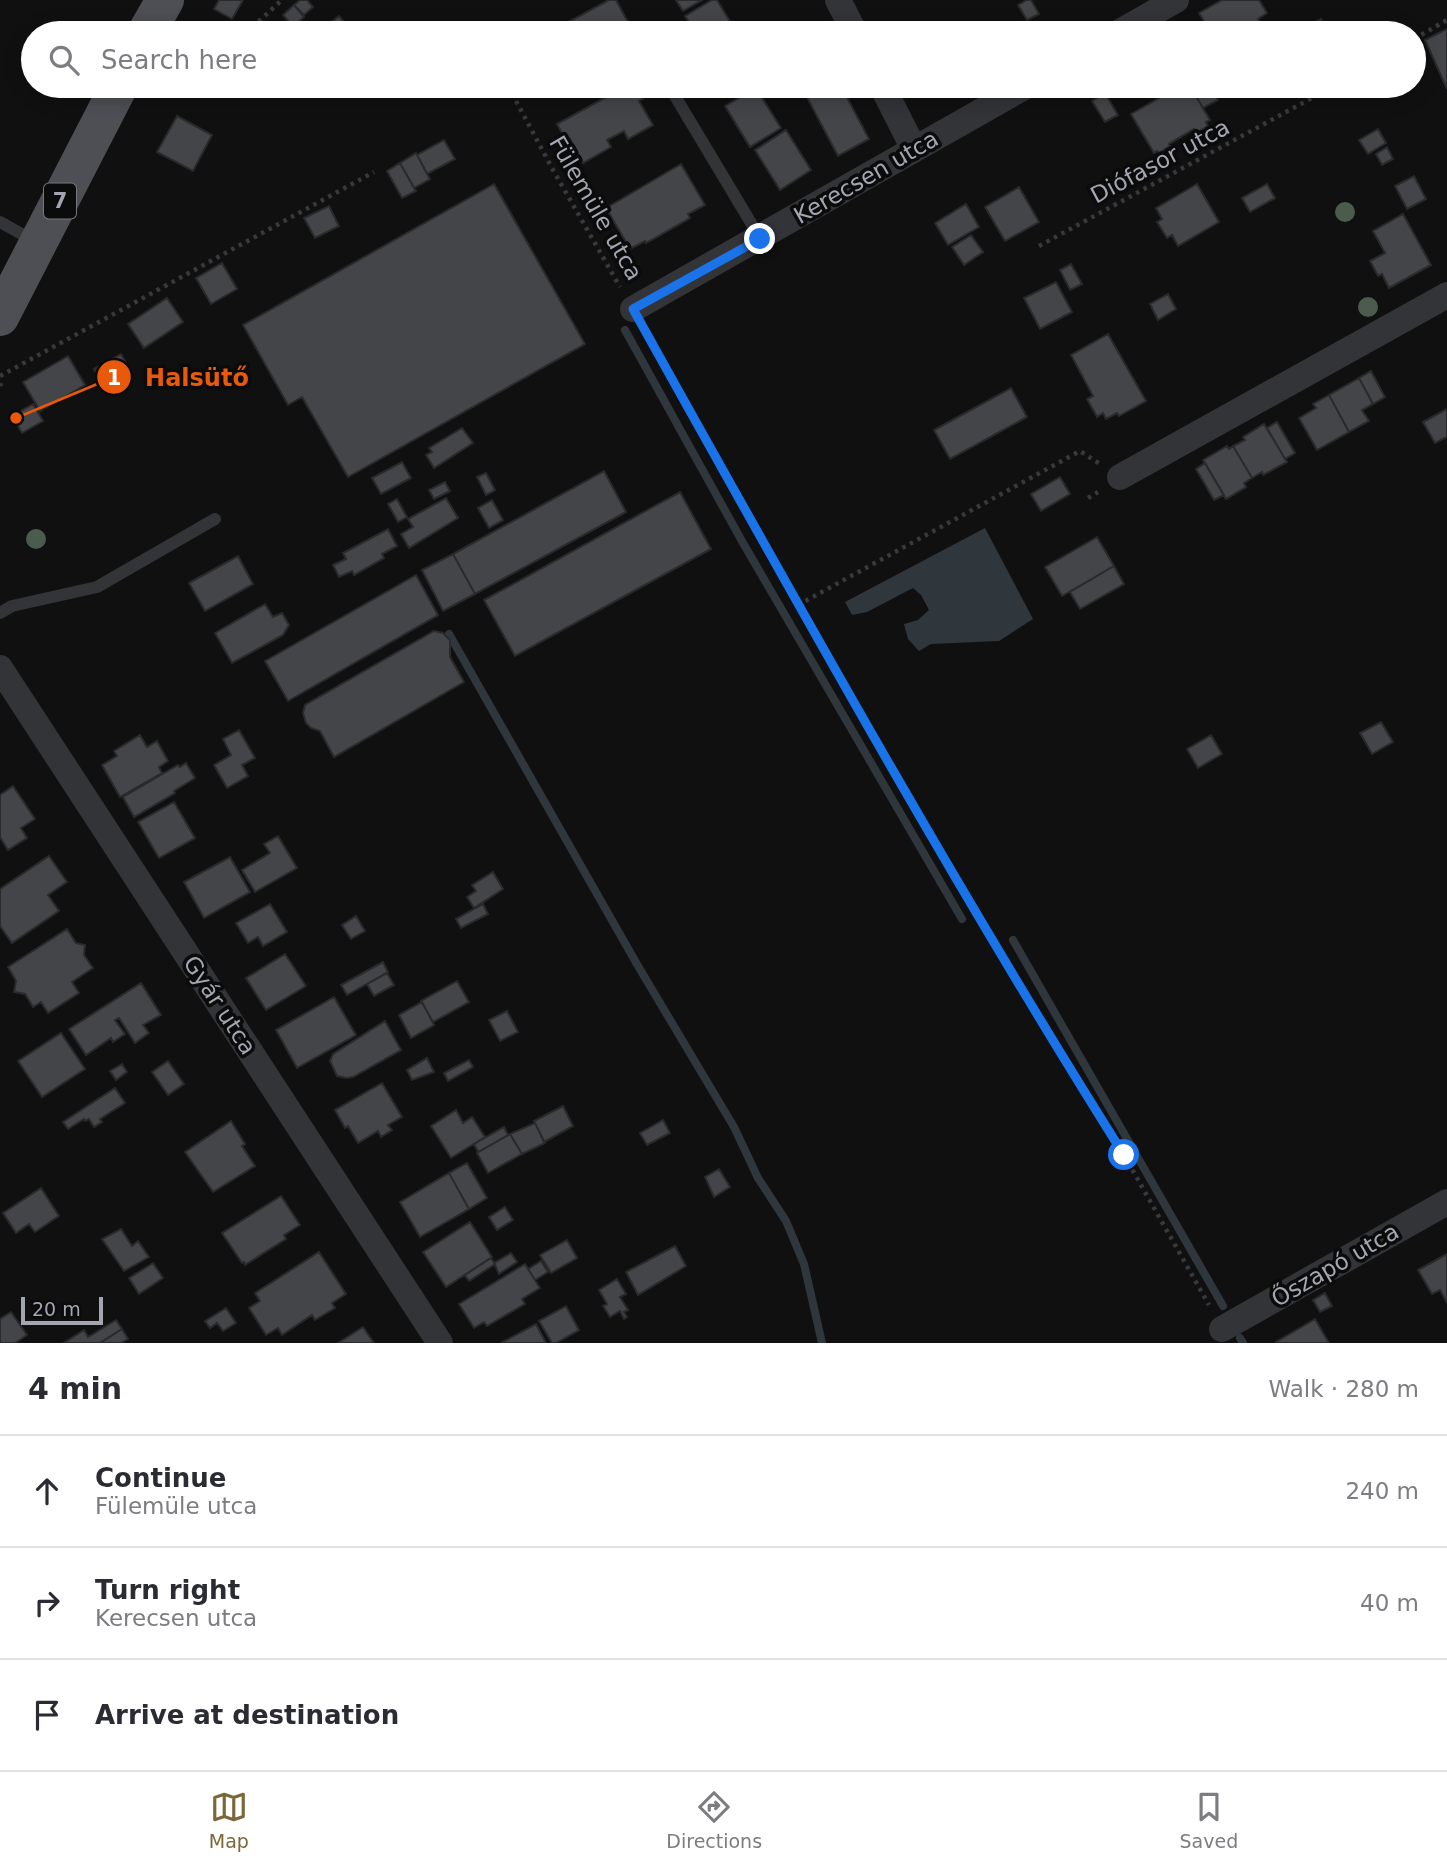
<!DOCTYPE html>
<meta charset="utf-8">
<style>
body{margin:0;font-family:"DejaVu Sans",sans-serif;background:#f7f7f7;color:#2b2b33}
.scale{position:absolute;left:21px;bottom:18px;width:82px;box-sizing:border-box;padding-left:7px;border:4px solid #a3a6b0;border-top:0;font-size:19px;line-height:24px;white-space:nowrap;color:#a3a6b0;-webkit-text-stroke:5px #0b0b0c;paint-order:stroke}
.stop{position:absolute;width:21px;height:21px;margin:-16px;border:5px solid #1a73e8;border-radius:50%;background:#fff}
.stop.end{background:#1a73e8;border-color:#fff;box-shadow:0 2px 7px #0008}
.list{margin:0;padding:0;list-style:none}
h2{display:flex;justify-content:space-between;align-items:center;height:91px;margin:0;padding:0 28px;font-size:30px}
h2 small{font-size:23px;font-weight:400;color:#7c7c81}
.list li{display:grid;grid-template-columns:46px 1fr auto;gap:21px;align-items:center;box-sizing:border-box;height:112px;padding:0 28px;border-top:2px solid #e1e1e2}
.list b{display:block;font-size:26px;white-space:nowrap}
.list p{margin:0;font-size:23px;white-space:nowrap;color:#7c7c81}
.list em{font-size:23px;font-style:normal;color:#7c7c81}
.icon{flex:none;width:38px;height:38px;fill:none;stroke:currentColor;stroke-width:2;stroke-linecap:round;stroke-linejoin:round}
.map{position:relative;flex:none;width:1447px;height:1343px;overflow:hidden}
.search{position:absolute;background:#fff;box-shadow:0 4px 18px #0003;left:21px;right:21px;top:21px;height:77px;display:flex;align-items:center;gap:18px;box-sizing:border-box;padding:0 24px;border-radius:38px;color:#7c7c81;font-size:26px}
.sheet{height:427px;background:#fff}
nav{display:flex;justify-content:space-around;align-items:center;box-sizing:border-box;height:98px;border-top:2px solid #e1e1e2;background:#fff;font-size:19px;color:#7c7c81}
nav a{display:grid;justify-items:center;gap:4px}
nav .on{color:#7b6738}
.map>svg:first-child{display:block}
.water{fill:#2f363c}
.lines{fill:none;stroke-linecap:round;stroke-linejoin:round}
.stream{stroke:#2f363c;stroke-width:8}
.building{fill:#444549;stroke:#2a2a2d;stroke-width:2}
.path{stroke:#38393d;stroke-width:4.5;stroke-dasharray:3.5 5;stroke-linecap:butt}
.service{stroke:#333438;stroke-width:12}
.minor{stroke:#333438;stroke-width:26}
.primary{stroke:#4e4f54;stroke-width:38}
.tree{fill:#4b5c4e}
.route{stroke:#1a73e8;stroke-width:9}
.labels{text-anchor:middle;stroke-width:7;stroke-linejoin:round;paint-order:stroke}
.shield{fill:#0b0b0c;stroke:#75787f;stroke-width:2}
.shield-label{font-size:21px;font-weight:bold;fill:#a3a6b0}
.street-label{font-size:23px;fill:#a3a6b0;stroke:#0b0b0c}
.leader{fill:none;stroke:#e8590c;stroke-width:2.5}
.callout-dot{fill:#e8590c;stroke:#0b0b0c;stroke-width:2.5}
.mark-label{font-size:21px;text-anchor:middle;font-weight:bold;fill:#fff}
.callout-label{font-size:24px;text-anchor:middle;font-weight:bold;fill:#e8590c;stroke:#0b0b0c;stroke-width:7;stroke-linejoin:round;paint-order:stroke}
</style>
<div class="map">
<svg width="1447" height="1343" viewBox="0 0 1447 1343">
<rect width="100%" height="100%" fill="#101011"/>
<!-- water -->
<path class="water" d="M985,528L1033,619L999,641L931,644L919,651L908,639L904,624L918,620L929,610L921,595L913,588L867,612L852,615L845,602Z"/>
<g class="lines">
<!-- stream -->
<path class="stream" d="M625,330L743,543L962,919
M449,634L638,966L734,1127L758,1178L786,1221L804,1264L822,1343
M1013,940L1223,1306
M1240,1338L1243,1343"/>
</g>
<!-- building -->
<path class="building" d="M219,0H243L232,19L214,9Z
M300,0H307L313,7L304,15L294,5Z
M609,0H616L628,22L624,24L629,33H548Z
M676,0H702L683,11Z
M712,0H717L737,33H696L685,16Z
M1027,0H1031L1039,14L1027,20L1018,5Z
M1222,0H1259L1267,13L1258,19L1260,22L1241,33H1211L1199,13Z
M294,5L304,17L293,27L283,15Z
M339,16L348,27L340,33H335L328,25Z
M1321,19L1328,33H1295Z
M1447,29V89L1425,40Z
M626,86H636L643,99L639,101L653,125L628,139L624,131L607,140L611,147L583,163L570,139L566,141L557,124Z
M801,86H841L869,139L838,156Z
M1180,86H1190L1210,120L1206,122L1208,126L1196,133L1194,129L1169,144L1170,146L1159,153L1157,151L1154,153L1131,114Z
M1190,86H1210L1218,100L1203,108Z
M756,88L781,128L750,147L725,106Z
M1105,93L1118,115L1105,122L1092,101Z
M177,116L212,135L193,171L157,152Z
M1378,129L1386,143L1368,154L1359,140Z
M786,130L811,170L780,190L755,150Z
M444,140L455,159L427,174L417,155Z
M1387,147L1393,159L1382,165L1376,154Z
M416,153L430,179L414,188L400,163Z
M400,163L416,191L402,198L387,171Z
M681,164L705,205L688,214L690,218L646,243L645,241L630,249L606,208Z
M1414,176L1426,199L1407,209L1395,186Z
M494,184L585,344L348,477L302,397L288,405L243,325Z
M1197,184L1219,222L1178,246L1172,235L1167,238L1157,222L1162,219L1156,208Z
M1267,184L1275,198L1250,212L1242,198Z
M1019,187L1039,222L1005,241L985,207Z
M966,204L979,227L948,245L935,223Z
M329,206L339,226L315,238L304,218Z
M1403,214L1431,265L1389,288L1382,274L1378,276L1370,261L1385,253L1373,231Z
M971,235L983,252L964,265L952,247Z
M222,263L237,289L211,304L196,278Z
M1071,264L1082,284L1070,290L1060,270Z
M1056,282L1072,312L1040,329L1024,298Z
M1168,294L1176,309L1158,320L1150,304Z
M167,298L183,322L144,348L128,324Z
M1108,334L1146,401L1119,416L1117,413L1106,419L1103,413L1097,417L1087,399L1093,396L1071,355Z
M121,354L130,370L103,386L94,369Z
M68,356L85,385L40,411L23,382Z
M1371,371L1385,397L1373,404L1359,378Z
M1359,378L1373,404L1362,410L1369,421L1349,432L1329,395Z
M1011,388L1027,417L950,459L934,430Z
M1329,395L1349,432L1317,450L1299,418L1316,408L1313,404Z
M33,404L43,421L22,433L12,416Z
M1447,409V437L1435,443L1423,422Z
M1277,422L1295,453L1285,459L1267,428Z
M1264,424L1287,462L1263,475L1262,472L1252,478L1233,446L1245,440L1243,437Z
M462,428L473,443L434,468L426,455L432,452L429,448Z
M1227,446L1229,449L1233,446L1252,478L1244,483L1246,487L1226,499L1203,460Z
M402,462L411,478L381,494L372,478Z
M1205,463L1224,495L1214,500L1196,469Z
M604,471L626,512L475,594L453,554Z
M486,473L495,490L486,495L477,477Z
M1060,477L1070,494L1041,511L1031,494Z
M445,482L450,491L434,499L429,490Z
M680,492L711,549L515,656L484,600Z
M446,498L458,518L409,548L401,534L413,527L408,519Z
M397,499L407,517L398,522L388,504Z
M492,500L503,520L489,528L478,508Z
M388,529L397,546L382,554L384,558L354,575L352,571L339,577L333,565L346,559L343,553Z
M1097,537L1114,566L1062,596L1045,567Z
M453,554L475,594L443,611L422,570Z
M238,556L253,584L205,611L189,583Z
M1114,566L1124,584L1080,609L1070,592Z
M416,575L438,615L288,701L265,661Z
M265,604L273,617L282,613L289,625L283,635L232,663L215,633Z
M434,631L443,633L450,640V657L464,682L334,757L320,731L311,728L306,723L303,713L305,705Z
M1381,722L1393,742L1372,754L1360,733Z
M239,730L255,758L242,765L248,776L227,788L214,765L231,755L223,739Z
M140,735L147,747L157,741L168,761L159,767L162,773L120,797L102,765L117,756L114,751Z
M1211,735L1222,754L1198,768L1187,749Z
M186,763L195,778L174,791L175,793L134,817L123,797L178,765L180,767Z
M13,786L35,819L21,828L27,838L8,850L0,837V795Z
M174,802L195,838L159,858L138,822Z
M278,836L297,868L255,892L242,870L270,853L264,844Z
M49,856L67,882L48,895L59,911L12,943L0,926V889Z
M230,857L250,892L204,918L184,882Z
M493,872L503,889L474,908L467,897L476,891L472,885Z
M270,904L287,932L263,946L258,937L248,943L236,923Z
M483,904L488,914L461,928L456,919Z
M356,916L365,931L351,939L342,925Z
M67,929L76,943L85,945L84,955L93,968L72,982L79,993L48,1013L41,1002L33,1007L25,994L14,992L16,981L8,967Z
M285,954L306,986L266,1010L246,978Z
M383,962L388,972L347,995L341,985Z
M387,973L394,985L374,996L367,984Z
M457,981L469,1002L433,1022L421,1001Z
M141,983L161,1015L143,1025L149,1033L135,1043L119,1018L115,1020L125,1034L113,1042L111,1038L86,1055L69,1029Z
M334,997L356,1035L297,1068L276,1030Z
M422,1002L434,1025L411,1038L399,1015Z
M507,1011L518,1032L500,1041L489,1020Z
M385,1021L401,1050L353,1077L347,1078L337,1076L330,1061L333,1054Z
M61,1033L85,1069L42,1097L18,1061Z
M427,1058L434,1072L412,1080L407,1070Z
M469,1060L473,1067L448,1081L444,1073Z
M168,1061L184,1084L168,1095L152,1072Z
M122,1064L127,1072L116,1080L110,1071Z
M382,1083L402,1117L388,1125L392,1130L381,1137L378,1131L358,1143L348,1126L345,1128L335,1110Z
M115,1088L125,1103L100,1119L102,1122L94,1127L89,1119L85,1121L84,1119L68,1129L63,1122Z
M563,1106L573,1126L544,1142L534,1121Z
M456,1110L463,1123L472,1117L485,1137L451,1158L431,1126Z
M663,1120L670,1133L647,1145L640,1133Z
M231,1121L245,1144L242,1146L255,1166L213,1192L185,1152Z
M535,1123L545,1143L522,1154L510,1134Z
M504,1127L508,1135L478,1152L474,1144Z
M510,1134L522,1154L488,1173L477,1153Z
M467,1163L487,1198L469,1209L449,1173Z
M719,1169L730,1187L714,1197L705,1177Z
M449,1173L469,1209L420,1237L400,1202Z
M41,1188L59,1216L35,1232L29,1224L16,1233L3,1213Z
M281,1196L300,1225L284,1235L286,1239L245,1265L244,1262L242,1263L222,1233Z
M505,1207L513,1220L497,1230L489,1217Z
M470,1222L492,1257L446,1287L423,1252Z
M121,1229L132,1246L138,1241L149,1257L124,1271L102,1239Z
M567,1240L577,1258L551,1273L540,1255Z
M675,1246L686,1266L638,1295L626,1272Z
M319,1252L346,1294L332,1303L335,1308L315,1320L312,1315L282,1335L278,1328L266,1335L249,1308L260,1301L255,1293Z
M511,1253L517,1262L499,1274L494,1263Z
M1447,1254V1303L1440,1290L1432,1294L1418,1270Z
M491,1258L495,1264L469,1281L465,1275Z
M541,1261L548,1272L535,1280L528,1269Z
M153,1263L163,1278L139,1294L129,1278Z
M525,1264L540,1288L522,1299L525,1304L487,1326L484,1322L474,1328L459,1304Z
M617,1279L626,1294L620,1297L628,1310L624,1312L627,1317L624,1319L620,1311L610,1317L603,1306L607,1304L599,1290Z
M1325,1293L1332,1306L1320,1312L1313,1300Z
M566,1306L579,1330L556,1343H552L539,1321Z
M226,1308L236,1323L223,1331L217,1323L210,1328L205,1321Z
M11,1312L27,1335L15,1343H0V1319Z
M1315,1319L1329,1343H1277L1276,1342Z
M116,1320L122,1329L100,1343H64L84,1330L88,1337Z
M536,1324L546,1343H501Z
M363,1327L374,1343H338Z
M122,1329L128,1339L121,1343H100Z"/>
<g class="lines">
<!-- path -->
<path class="path" d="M246,33L282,0
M1414,39L1447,20
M508,86L553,170L620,287
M1039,246L1334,86
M646,332L798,605L1052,1042L1124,1155L1209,1305
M0,376L374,172
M0,386L1,383
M1088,498L1098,492
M798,605L1080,451L1100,464"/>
<!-- service -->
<path class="service" d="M669,86L760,238
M0,222L34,241
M0,613L12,606L97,587L215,519"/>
<!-- minor -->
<path class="minor" d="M838,0L855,33
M1118,33L1176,0
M882,86L914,149
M633,309L1026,86
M1120,477L1447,295
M0,668L440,1343
M1222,1329L1447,1202"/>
<!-- primary -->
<path class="primary" d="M146,33L165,0
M0,317L119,86"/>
</g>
<!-- trees -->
<g class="tree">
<circle cx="1345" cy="212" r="10"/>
<circle cx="1368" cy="307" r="10"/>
<circle cx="36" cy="539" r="10"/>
</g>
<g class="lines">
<!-- route -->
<path class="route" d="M760,239L633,309C792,594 950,879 1124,1155"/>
</g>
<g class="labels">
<!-- shield labels -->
<rect class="shield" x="44" y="183.5" width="32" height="35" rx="5"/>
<g class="shield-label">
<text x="60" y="208">7</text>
</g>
<!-- street labels -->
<g class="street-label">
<text transform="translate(1160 161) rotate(-28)" y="8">Diófasor utca</text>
<text transform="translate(866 177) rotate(-30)" y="8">Kerecsen utca</text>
<text transform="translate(596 208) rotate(60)" y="8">Fülemüle utca</text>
<text transform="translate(220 1005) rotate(57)" y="8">Gyár utca</text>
<text transform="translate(1335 1265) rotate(-30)" y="8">Őszapó utca</text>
</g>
</g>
<!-- callouts -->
<path class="leader" d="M16 418L114 377"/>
<g class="callout-dot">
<circle cx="16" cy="418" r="7"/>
<circle cx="114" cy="377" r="18"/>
</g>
<g class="mark-label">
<text x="114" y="385">1</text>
</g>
<g class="callout-label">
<text x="197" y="386">Halsütő</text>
</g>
</svg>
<div class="scale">20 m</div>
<div class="stop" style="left:1124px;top:1155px"></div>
<div class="stop end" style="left:760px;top:239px"></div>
<div class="search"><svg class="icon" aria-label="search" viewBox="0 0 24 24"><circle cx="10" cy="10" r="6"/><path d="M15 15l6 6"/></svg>Search here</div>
</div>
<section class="sheet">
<h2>4 min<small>Walk · 280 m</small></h2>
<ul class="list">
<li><svg class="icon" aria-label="ahead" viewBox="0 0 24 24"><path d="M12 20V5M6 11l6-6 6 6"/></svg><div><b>Continue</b><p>Fülemüle utca</p></div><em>240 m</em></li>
<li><svg class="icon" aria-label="right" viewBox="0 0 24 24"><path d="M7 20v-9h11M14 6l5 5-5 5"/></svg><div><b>Turn right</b><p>Kerecsen utca</p></div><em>40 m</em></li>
<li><svg class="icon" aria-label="arrive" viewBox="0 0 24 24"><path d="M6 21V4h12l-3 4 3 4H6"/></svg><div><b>Arrive at destination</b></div></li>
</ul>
</section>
<nav>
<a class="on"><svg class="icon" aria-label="map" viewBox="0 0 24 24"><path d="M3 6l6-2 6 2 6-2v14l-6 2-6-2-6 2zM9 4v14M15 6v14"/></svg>Map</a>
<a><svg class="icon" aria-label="directions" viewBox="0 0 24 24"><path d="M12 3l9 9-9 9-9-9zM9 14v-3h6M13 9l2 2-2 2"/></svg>Directions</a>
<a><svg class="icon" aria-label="saved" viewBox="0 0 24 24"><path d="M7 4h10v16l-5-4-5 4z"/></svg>Saved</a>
</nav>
